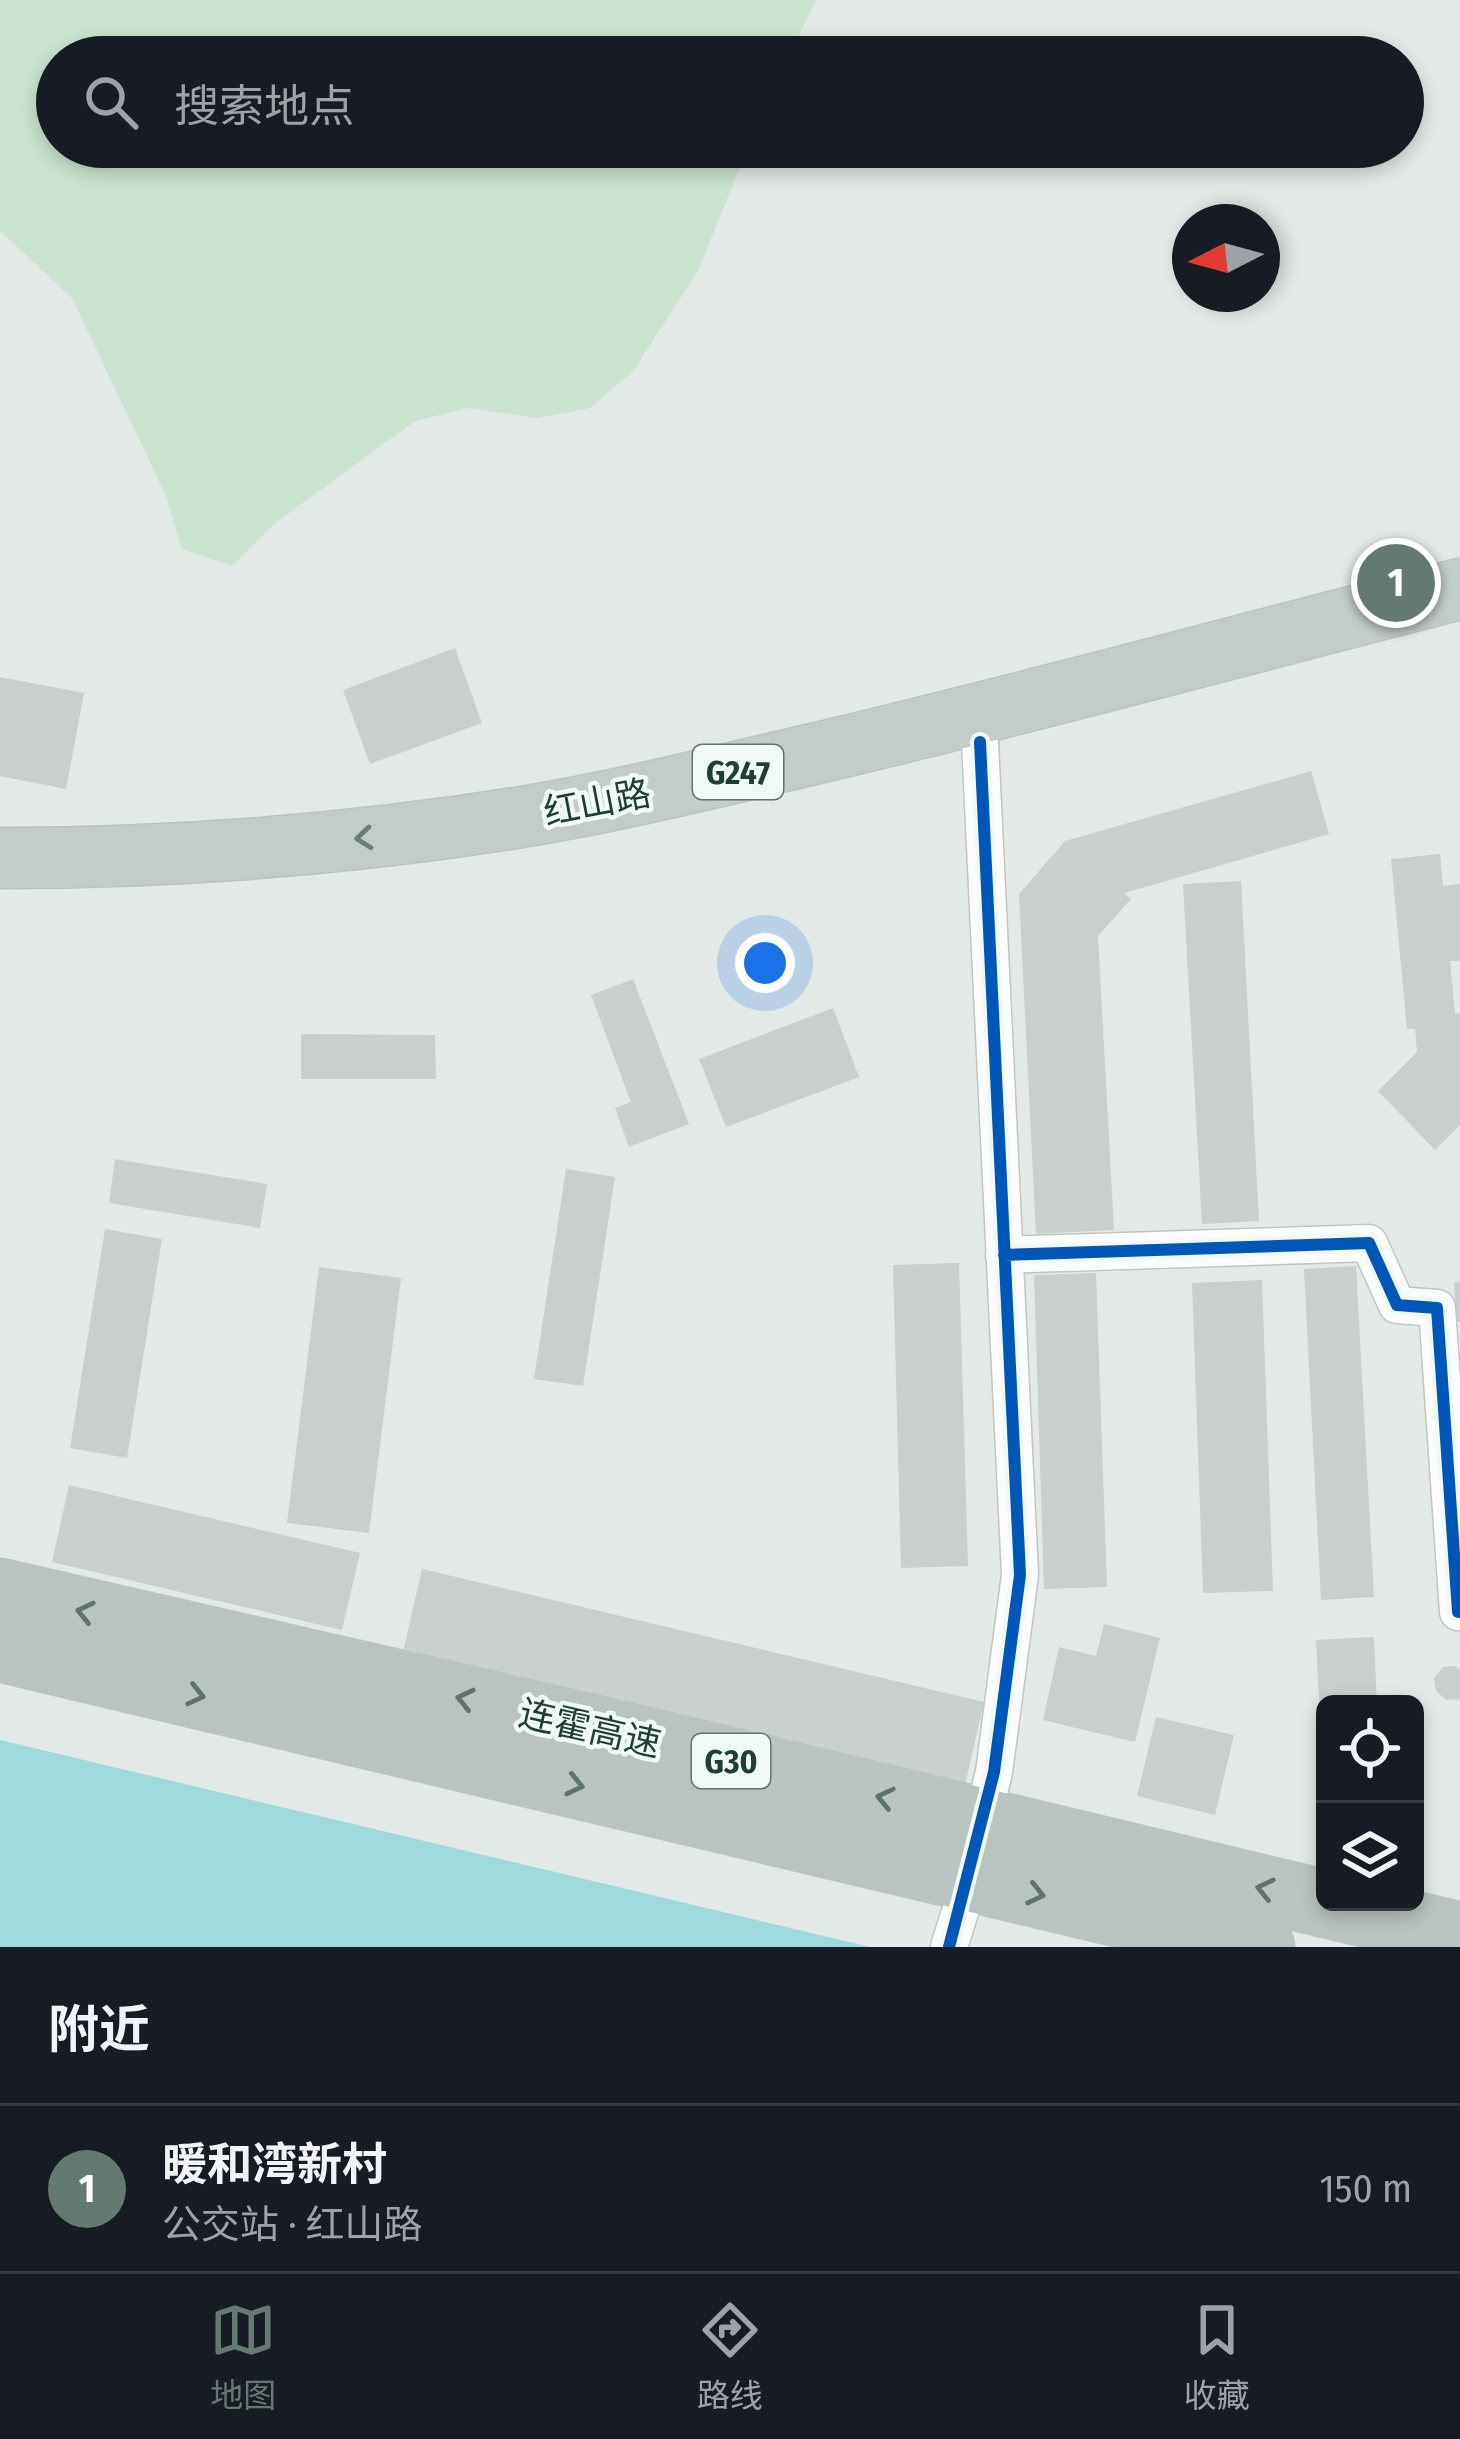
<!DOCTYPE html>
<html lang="zh">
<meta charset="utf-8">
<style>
body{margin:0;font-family:"Fira Sans Condensed","Noto Sans SC",sans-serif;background:#242831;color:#f1f3f6}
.controls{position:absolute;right:36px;bottom:36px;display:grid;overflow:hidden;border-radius:18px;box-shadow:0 6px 18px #0003}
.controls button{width:108px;height:108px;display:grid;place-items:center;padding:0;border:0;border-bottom:3px solid #363941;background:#171b24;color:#f1f3f6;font:60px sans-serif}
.compass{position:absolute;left:1172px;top:204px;width:108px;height:108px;border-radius:50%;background:#171b24;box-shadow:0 6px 18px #0003;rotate:264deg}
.you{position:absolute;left:765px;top:963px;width:42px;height:42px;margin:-30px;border:9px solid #fff;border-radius:50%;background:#1a73e8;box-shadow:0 0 0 18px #1a73e833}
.badge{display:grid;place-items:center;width:78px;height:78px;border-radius:50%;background:#647a71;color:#fff;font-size:39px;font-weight:700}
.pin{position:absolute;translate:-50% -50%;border:6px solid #fff;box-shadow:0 3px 12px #0006}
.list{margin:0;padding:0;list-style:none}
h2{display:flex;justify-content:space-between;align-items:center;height:156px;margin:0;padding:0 48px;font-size:51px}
h2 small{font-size:39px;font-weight:400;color:#9ea1a6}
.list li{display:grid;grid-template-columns:78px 1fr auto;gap:36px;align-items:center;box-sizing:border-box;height:168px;padding:0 48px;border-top:3px solid #363941}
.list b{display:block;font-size:45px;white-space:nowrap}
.list p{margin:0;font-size:39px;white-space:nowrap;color:#9ea1a6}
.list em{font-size:39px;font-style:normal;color:#9ea1a6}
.icon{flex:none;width:66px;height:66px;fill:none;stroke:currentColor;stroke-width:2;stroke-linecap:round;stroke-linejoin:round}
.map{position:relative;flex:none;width:1460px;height:1947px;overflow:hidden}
.search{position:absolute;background:#171b24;box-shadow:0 6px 18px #0003;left:36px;right:36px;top:36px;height:132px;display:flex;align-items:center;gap:30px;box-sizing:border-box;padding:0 42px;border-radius:66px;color:#9ea1a6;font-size:45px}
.sheet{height:324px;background:#171b24}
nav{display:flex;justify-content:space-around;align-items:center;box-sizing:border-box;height:168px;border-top:3px solid #363941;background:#171b24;font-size:33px;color:#9ea1a6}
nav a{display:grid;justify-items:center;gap:6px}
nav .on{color:#647a71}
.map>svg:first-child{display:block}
.green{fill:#cae4cf}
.water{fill:#9edbdc}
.building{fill:#cad0cd}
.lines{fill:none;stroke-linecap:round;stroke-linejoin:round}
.minor-casing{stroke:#c0c6c3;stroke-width:39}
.trunk-casing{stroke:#bbc6c2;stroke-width:63}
.motorway-casing{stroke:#bbc6c2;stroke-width:69}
.minor{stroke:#fbfcfb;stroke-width:36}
.trunk{stroke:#c2ccc9;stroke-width:60}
.motorway{stroke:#b9c3c0;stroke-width:66}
.cycleway-casing{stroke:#f1f9f4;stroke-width:20}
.cycleway{stroke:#0057b8;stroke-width:12}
.oneway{stroke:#687e76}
.oneway2{stroke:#5d746b}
.labels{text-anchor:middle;stroke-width:9;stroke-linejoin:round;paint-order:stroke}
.shield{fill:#f1f9f4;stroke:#5e776c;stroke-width:3}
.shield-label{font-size:33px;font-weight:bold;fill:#1f3f32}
.street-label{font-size:36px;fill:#1f3f32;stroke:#f1f9f4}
</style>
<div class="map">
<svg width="1460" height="1947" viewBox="0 0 1460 1947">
<rect width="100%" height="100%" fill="#e3e9e6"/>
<!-- green -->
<path class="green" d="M0,0H816L788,57H57V147H748L698,271L633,371L590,408L537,418L468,408L415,421L274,524L232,566L182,549L166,496L72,298L0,231Z"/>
<!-- water -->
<path class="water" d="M0,1740L870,1947H0Z"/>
<!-- building -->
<path class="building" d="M455,648L482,723L370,764L343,690Z
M0,677L84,693L66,789L0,776Z
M1311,771L1329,834L1124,893L1131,899L1098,936L1114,1230L1036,1234L1019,894L1065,841Z
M1440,854L1443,886L1460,884V961H1450L1455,1014L1460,1013V1125L1435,1150L1378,1091L1417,1052L1415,1029H1407L1391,859Z
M1241,881L1259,1221L1202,1224L1183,884Z
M633,979L689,1124L629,1147L615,1108L631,1102L591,995Z
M833,1008L859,1077L726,1127L699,1059Z
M301,1034L435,1035L436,1079H301Z
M115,1159L267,1184L260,1228L109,1203Z
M566,1169L615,1177L583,1386L534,1379Z
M105,1229L162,1239L127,1458L70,1448Z
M959,1263L968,1566L901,1568L893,1265Z
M1356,1266L1374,1597L1321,1600L1304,1269Z
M319,1267L401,1278L369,1533L287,1523Z
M1096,1273L1107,1587L1044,1589L1034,1275Z
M1262,1280L1273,1591L1203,1593L1192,1283Z
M1454,1282H1460V1322H1456Z
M69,1485L360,1553L342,1630L52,1562Z
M422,1569L984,1702L965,1785L403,1652Z
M1104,1624L1160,1638L1135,1742L1043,1720L1059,1647L1096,1656Z
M1374,1637L1377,1704H1325V1742L1321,1743L1316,1640Z
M1456,1666L1460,1669V1699L1446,1700L1436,1691L1434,1678L1443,1667Z
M1156,1717L1234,1735L1215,1815L1137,1796Z"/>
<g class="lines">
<defs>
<path id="minor" d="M980,742L1020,1575L994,1772L988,1796
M1004,1255L1369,1243L1397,1305L1437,1308L1458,1612
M949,1947L961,1909"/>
<path id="trunk" d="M0,858C173,858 345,845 516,818C615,802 711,778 809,755C1027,704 1243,644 1460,589"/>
<path id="motorway" d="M0,1592L609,1732L1460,1936
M0,1648L1261,1947"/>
</defs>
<!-- minor casing -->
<use href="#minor" class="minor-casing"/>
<!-- trunk casing -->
<use href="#trunk" class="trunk-casing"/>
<!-- motorway casing -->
<use href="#motorway" class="motorway-casing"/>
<!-- minor -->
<use href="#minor" class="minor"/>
<!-- trunk -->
<use href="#trunk" class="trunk"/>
<!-- motorway -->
<use href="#motorway" class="motorway"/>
<defs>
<path id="cycleway" d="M1004,1255L1369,1243L1397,1305L1437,1308L1458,1612
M949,1947L994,1772L1020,1575L980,742"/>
</defs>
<!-- cycleway casing -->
<use href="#cycleway" class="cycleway-casing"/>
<!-- cycleway -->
<use href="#cycleway" class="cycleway"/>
</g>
<!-- one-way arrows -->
<defs><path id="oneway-chevron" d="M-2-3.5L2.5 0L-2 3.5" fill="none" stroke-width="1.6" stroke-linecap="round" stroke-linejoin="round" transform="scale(3)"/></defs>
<use class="oneway" href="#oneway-chevron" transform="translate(364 838) rotate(174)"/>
<g class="oneway2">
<use href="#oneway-chevron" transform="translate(85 1612) rotate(-167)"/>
<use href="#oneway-chevron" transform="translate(196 1695) rotate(13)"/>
<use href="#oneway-chevron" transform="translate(465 1699) rotate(-167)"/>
<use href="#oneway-chevron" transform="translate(575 1785) rotate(13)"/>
<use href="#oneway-chevron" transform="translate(885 1798) rotate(-167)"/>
<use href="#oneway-chevron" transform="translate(1265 1889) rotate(-167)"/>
<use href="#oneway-chevron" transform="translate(1036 1894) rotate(13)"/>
</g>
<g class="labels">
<!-- shield labels -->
<g class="shield">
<rect x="693" y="745" width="90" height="54" rx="9"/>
<rect x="692" y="1734" width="78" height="54" rx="9"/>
</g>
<g class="shield-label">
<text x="738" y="784">G247</text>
<text x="731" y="1773">G30</text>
</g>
<!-- street labels -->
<g class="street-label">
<text transform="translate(597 802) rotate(-11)" y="13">红山路</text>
<text transform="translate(590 1728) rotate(13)" y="13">连霍高速</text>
</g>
</g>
</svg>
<div class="controls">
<button><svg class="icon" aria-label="locate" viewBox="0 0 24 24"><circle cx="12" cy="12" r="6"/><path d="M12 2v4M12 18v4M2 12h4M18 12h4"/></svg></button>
<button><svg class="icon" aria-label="layers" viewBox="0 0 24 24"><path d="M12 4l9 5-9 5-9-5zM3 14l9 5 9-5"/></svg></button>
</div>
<svg class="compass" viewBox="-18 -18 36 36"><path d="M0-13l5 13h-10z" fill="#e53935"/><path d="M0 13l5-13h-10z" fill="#9ea1a6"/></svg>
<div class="you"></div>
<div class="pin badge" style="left:1396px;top:583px">1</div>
<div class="search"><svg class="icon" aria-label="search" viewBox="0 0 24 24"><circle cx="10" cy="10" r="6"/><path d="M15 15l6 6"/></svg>搜索地点</div>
</div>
<section class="sheet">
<h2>附近<small></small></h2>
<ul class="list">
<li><span class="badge">1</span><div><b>暖和湾新村</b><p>公交站 · 红山路</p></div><em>150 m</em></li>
</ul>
</section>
<nav>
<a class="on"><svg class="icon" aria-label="map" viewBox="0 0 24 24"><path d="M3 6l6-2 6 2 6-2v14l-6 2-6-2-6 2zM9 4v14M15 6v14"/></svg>地图</a>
<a><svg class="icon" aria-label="directions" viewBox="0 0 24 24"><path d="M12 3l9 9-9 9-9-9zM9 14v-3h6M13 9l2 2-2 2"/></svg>路线</a>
<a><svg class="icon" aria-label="saved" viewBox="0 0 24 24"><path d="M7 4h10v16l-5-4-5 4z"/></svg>收藏</a>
</nav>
